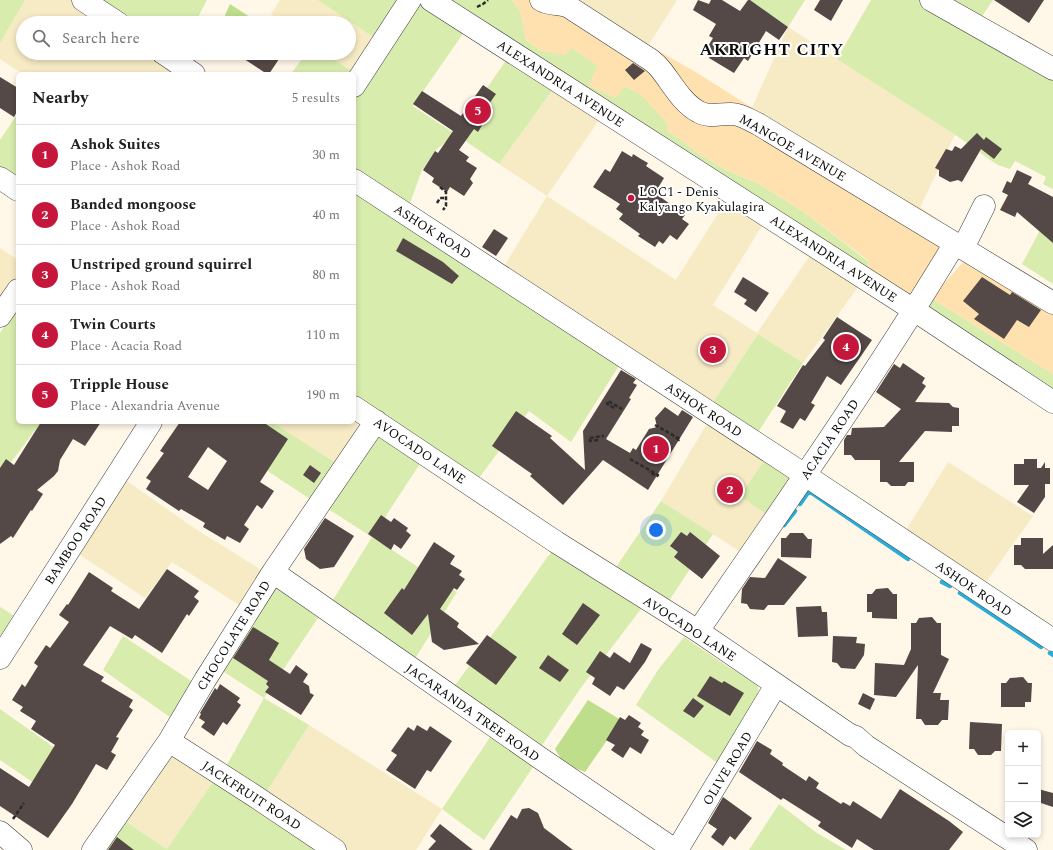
<!DOCTYPE html>
<meta charset="utf-8">
<style>
body{margin:0;font-family:Spectral,serif;background:#f6f6f6;color:#202124}
.controls{position:absolute;right:12px;bottom:12px;display:grid;overflow:hidden;border-radius:6px;box-shadow:0 2px 6px #0003}
.controls button{width:36px;height:36px;display:grid;place-items:center;padding:0;border:0;border-bottom:1px solid #e0e0e0;background:#fff;color:#202124;font:20px sans-serif}
.you{position:absolute;left:656px;top:530px;width:14px;height:14px;margin:-10px;border:3px solid #fff;border-radius:50%;background:#1a73e8;box-shadow:0 0 0 6px #1a73e833}
.badge{display:grid;place-items:center;width:26px;height:26px;border-radius:50%;background:#c5173b;color:#fff;font-size:13px;font-weight:700}
.pin{position:absolute;translate:-50% -50%;border:2px solid #fff;box-shadow:0 1px 4px #0006}
.list{margin:0;padding:0;list-style:none}
h2{display:flex;justify-content:space-between;align-items:center;height:52px;margin:0;padding:0 16px;font-size:17px}
h2 small{font-size:13px;font-weight:400;color:#757577}
.list li{display:grid;grid-template-columns:26px 1fr auto;gap:12px;align-items:center;box-sizing:border-box;height:60px;padding:0 16px;border-top:1px solid #e0e0e0}
.list b{display:block;font-size:15px;white-space:nowrap}
.list p{margin:0;font-size:13px;white-space:nowrap;color:#757577}
.list em{font-size:13px;font-style:normal;color:#757577}
.icon{flex:none;width:22px;height:22px;fill:none;stroke:currentColor;stroke-width:2;stroke-linecap:round;stroke-linejoin:round}
.map{position:relative;flex:none;width:1053px;height:850px;overflow:hidden}
.search{position:absolute;background:#fff;box-shadow:0 2px 6px #0003;left:16px;top:16px;width:340px;height:44px;display:flex;align-items:center;gap:10px;box-sizing:border-box;padding:0 14px;border-radius:22px;color:#757577;font-size:15px}
.panel{position:absolute;background:#fff;box-shadow:0 2px 6px #0003;left:16px;top:72px;width:340px;height:352px;border-radius:6px}
.map>svg:first-child{display:block}
.farmland{fill:#f7ebc5}
.green{fill:#d8ecae}
.forest{fill:#bede8c}
.sand{fill:#ffe1b0}
.lines{fill:none;stroke-linecap:round;stroke-linejoin:round}
.stream{stroke:#28aed9;stroke-width:4.5}
.building{fill:#544946;fill-rule:evenodd}
.minor-casing{stroke:#3d3d3d;stroke-width:23}
.path{stroke:#2c2c2c;stroke-width:2.5;stroke-dasharray:4 2;stroke-linecap:butt}
.minor{stroke:#fff;stroke-width:22}
.poi-dot{fill:#c5173b;stroke:#fff;stroke-width:1.5}
.labels{text-anchor:middle;stroke-width:4;stroke-linejoin:round;paint-order:stroke}
.street-label{font-size:13px;fill:#0a0a0a;stroke:#fff}
.poi-label{font-size:13px;fill:#0a0a0a;stroke:#fff;text-anchor:start}
.district-label{font-size:17px;font-weight:bold;letter-spacing:1px;fill:#0a0a0a;stroke:#fff}
</style>
<div class="map">
<svg width="1053" height="850" viewBox="0 0 1053 850">
<rect width="100%" height="100%" fill="#fff7e8"/>
<!-- farmland -->
<path class="farmland" d="M25,0H74L109,23H23V53H155L187,74H22L0,59V43Z
M280,0H319L378,40L357,75L325,53H349V23H283L271,14Z
M570,0H677L648,46Z
M788,27L955,135L920,207L837,162L752,108Z
M554,88L601,117L547,196L676,280L719,212L726,196L765,221L713,305L757,333L813,251L861,283L803,363L758,334L710,407L505,265L547,196L499,164Z
M0,248L18,260V275L0,301Z
M354,413L365,427L341,466L272,422H354Z
M708,422L766,458L769,516L744,554L661,501Z
M948,462L1033,516L984,585L905,532Z
M121,477L194,528L268,574L247,610L172,562L145,598L74,551Z
M309,725L442,809L416,850H344L264,796Z
M171,754L215,779L167,849L125,821Z"/>
<!-- green -->
<path class="green" d="M0,0H25L0,43Z
M103,0H207L195,23H135Z
M318,0H400L378,40Z
M440,0H512L520,10L526,40L541,51L572,48L599,66L589,86H625L645,96L667,123V131L679,138L699,154L727,170L761,185L804,212L869,262L863,273Z
M750,0H805L788,27Z
M871,0H928L1053,68V189L1043,184L1046,177L1015,161L1010,169L998,165L986,157L963,140L837,59Z
M950,0H993L981,18Z
M419,3L464,32L413,106L455,134L507,59L554,88L499,164L455,134L435,151L422,170L409,206L354,174V96Z
M306,53H325L357,75L291,74Z
M18,113V180L0,168V140Z
M354,184L620,364L571,442L529,411L476,482L354,398Z
M1053,206V284L1022,264Z
M931,298L1053,374V393L922,310Z
M15,311L18,313V422H41L0,477V333Z
M758,334L803,363L757,434L710,407Z
M264,422H272L341,466L316,503L242,454Z
M379,433L423,459L372,537L415,565L457,592L411,665L328,608L372,537L325,507Z
M766,458L793,477L769,516L740,496Z
M661,501L713,534L665,607L612,573Z
M556,548L641,609L580,689L540,748L450,692L503,620L548,556Z
M270,580L318,618L264,698L309,725L264,796L224,770L264,698L212,664Z
M0,607L18,618L0,646Z
M123,636L199,686L174,720L103,670Z
M684,637L727,666L757,683L760,697L719,764L636,705L658,670Z
M0,709L55,748L34,783L0,760Z
M493,733L537,761L484,840L442,809Z
M215,779L323,850H104L125,821L167,849Z
M779,804L817,833L846,850H749Z"/>
<!-- forest -->
<path class="forest" d="M230,4L259,23H228L225,15Z
M588,700L621,720L585,772L564,764L555,749Z"/>
<!-- sand -->
<path class="sand" d="M512,0H570L699,74L837,162L920,207L963,237L914,305L863,273L869,261L804,212L761,185L727,170L699,154L679,138L667,131V123L641,95L625,86L616,98L588,86L598,66L572,48L565,55L541,51L526,40L520,10Z
M968,257L1053,307V374L931,298Z"/>
<g class="lines">
<!-- stream -->
<path class="stream" d="M800,504L809,491L908,559
M784,525L795,511
M942,582L950,586
M960,593L1041,647
M1050,653L1053,655"/>
</g>
<!-- building -->
<path class="building" d="M698,0L709,4L711,0H722L740,11L748,0H750L788,27L779,40L766,31L748,61L744,58L734,73L709,58L711,54L705,51L713,38L709,36L716,24L693,10Z
M820,0H843L831,21L814,10Z
M994,0H1044L1029,23Z
M235,53H283L269,74H267Z
M633,63L645,71L634,80L625,70Z
M0,77L18,88V110L14,117L0,108Z
M483,85L496,94L489,104L493,108L484,122L478,132L474,129L459,150L469,157L466,161L477,168L470,179L473,183L464,196L450,187L447,192L432,182L434,178L423,170L435,151L438,153L453,131L413,104L422,91L461,116Z
M977,133L984,140L986,137L1002,149L994,159L981,149L962,182L958,180L950,182L939,176V170L935,168L946,149L952,151L955,146L961,149Z
M622,151L632,157L633,154L641,159L648,163L646,166L664,178L655,193L685,215L682,219L689,224L677,240L670,235L663,244L659,241L655,247L638,236L640,234L619,219L623,214L616,209L620,204L593,187L605,169L610,172Z
M1017,170L1032,177L1028,184L1053,197V243L1017,212L1015,217L1000,210L1008,195L1002,192L1007,181L1011,183Z
M494,229L508,238L496,256L482,247Z
M403,238L443,262L459,276L452,284L396,251Z
M743,277L769,293L756,312L744,304L747,300L734,292Z
M982,277L1010,295L1012,292L1041,310L1029,327L1017,320L1004,339L974,319L979,314L963,301Z
M837,317L872,340L841,385L827,376L811,403L815,405L805,421L800,418L793,429L780,422L786,411L777,406L803,365L805,366L825,340L823,338Z
M903,363L925,378L922,383L926,386L915,402L949,403L953,407L959,408V426H952V432L925,431L899,462H914V482H908L905,486H891L887,482H880V460H855L851,455H844V440L847,435H851L852,428L884,427L901,409L876,392L894,364L900,368Z
M621,370L636,379L633,383L637,385L629,398L631,399L606,439L630,453L633,448L636,450L649,429L657,427L655,418L665,407L678,416L682,410L693,417L648,490L603,460L563,505L530,476L532,474L492,446L516,411L552,436L550,438L585,470L583,431Z
M41,422H101L85,446L73,439L60,460L58,471L54,476L37,490L43,494L32,511L31,510L13,538L11,536L0,544V468L6,459L14,465Z
M180,422H263L288,439L260,482L274,491L262,509L257,505L244,525L249,529L240,543L227,536L225,540L203,527L205,523L181,509L179,511L146,489L151,481L146,478L164,453L160,451ZM208,447L227,461L208,490L188,477Z
M1024,459H1037V468H1041L1045,462V468H1050V484H1045V497L1034,513L1017,502L1029,485H1014V464H1024Z
M310,465L321,473L314,483L303,475Z
M381,515L391,522L394,518L408,528L406,531L411,535L401,549L394,544L391,550L368,534Z
M325,518L354,536L334,567L320,569L306,559L304,549Z
M681,532L687,536L690,532L720,556L702,579L674,557L678,552L670,546Z
M790,533H803L808,539H812L811,558L781,557V538H786Z
M1021,538H1043V554L1053,545V569H1025L1021,565H1014V545H1021Z
M434,542L455,556L450,564L462,571L459,575L465,579L457,590L454,588L440,609L459,623L457,627L479,644L444,650L432,642L428,614L412,635L384,613L402,588L404,590Z
M778,558L807,577L784,605H768L764,610L750,609L747,604L741,603L742,589L750,577L765,578Z
M167,569L199,591L194,597L199,601L189,616L187,614L162,653L135,635L132,639L110,626L83,665L104,677L101,681L133,700L129,707L133,710L116,737L119,738L111,752L116,755L107,770L96,764L72,804L48,838L0,806V768L29,787L55,745L31,729L36,721L20,711L23,707L12,700L22,684L25,687L38,666L34,663L46,645L50,648L69,622L59,615L67,604L68,605L89,572L113,588L111,591L139,609Z
M888,588L893,594H897V619L872,618V612H867V594H872L876,589Z
M583,603L600,615L577,645L562,634Z
M821,606L822,612H827L828,636L798,637L796,607Z
M932,617L937,623H941V655L949,659L933,693H941L940,700H949L948,720H942L938,725H925L921,719H916L918,665L896,697L874,695L875,663L904,665L911,649V623H916L919,618Z
M253,627L279,643L269,660L290,674L296,665L308,674L303,682L309,686L310,693L314,695L301,715L265,692L269,687L266,684L268,681L233,658Z
M487,635L517,657L496,685L466,663Z
M833,636L857,637L856,643L865,644L864,655L855,669L841,668L837,663L832,662Z
M641,643L652,649L645,662L624,690L617,686L610,696L592,684L595,678L586,672L600,651L610,658L614,652L630,663Z
M548,655L569,670L560,682L539,668Z
M710,676L722,683L724,681L744,693L730,716L697,696Z
M1023,677L1028,683H1032L1031,702H1025V707H1001V683H1006L1010,678Z
M220,684L240,698L237,702L241,705L227,725L223,722L214,736L201,727L205,722L199,718L201,714L200,713L215,688L217,690Z
M863,693L875,699L870,710L858,704Z
M693,698L704,706L694,718L683,711Z
M629,715L641,723L638,727L644,731L641,735L649,740L641,754L630,747L623,758L611,750L615,745L606,740L620,717L625,720Z
M970,722L1002,724L1001,751H995L991,755H978L974,749H969Z
M417,725L427,731L430,726L452,741L431,772L427,770L415,789L386,770L397,755L391,751L408,727L414,731Z
M757,741L772,750L770,754L783,763L782,765L806,781L809,776L819,783L816,788L841,804L843,802L850,806L853,801L881,819L900,789L949,821L963,832L949,850H874L857,839L852,848L818,826L821,822L783,798L781,800L739,772Z
M1038,789L1053,793V807L1038,802Z
M723,797L752,818L735,840L730,836L723,846L711,837L717,829L708,823Z
M529,808L538,813L544,828L573,850H489L511,815L517,819L522,809Z
M440,824L473,850H428L436,841L430,836Z
M117,837L134,850H108Z"/>
<g class="lines">
<defs>
<path id="minor" d="M83,0L118,23
M431,0L923,316L1053,402
M541,0C550,6 559,2 569,7L651,60C655,63 659,67 662,71C672,84 683,104 699,112C710,118 720,113 732,114C741,114 749,120 758,124L1053,303
M931,0L1053,69
M163,53L194,74
M354,86L410,0
M0,178L18,190
M354,180L805,475L1053,640
M963,248L984,206
M0,316L18,290
M354,407L556,542L698,631L850,735L856,737L866,746L1026,850
M273,572L540,758L675,850
M698,631C786,503 875,376 955,243
M0,658L151,422
M169,741L253,795L335,850
M0,832L21,850
M93,850L169,741L205,680L273,572L376,421
M677,850L776,685"/>
</defs>
<!-- minor casing -->
<use href="#minor" class="minor-casing"/>
<!-- path -->
<path class="path" d="M477,7L483,4L488,0
M440,187L446,192V206L443,210
M437,203L440,198H446
M614,408L607,404L608,401L622,409
M655,425L680,439L679,440L673,436
M598,440L590,441L589,438L604,436
M630,459L658,475L657,476L649,472
M13,819L24,803"/>
<!-- minor -->
<use href="#minor" class="minor"/>
</g>
<!-- markers -->
<circle class="poi-dot" cx="631" cy="198" r="4"/>
<g class="labels">
<!-- street labels -->
<g class="street-label">
<text transform="translate(561 83) rotate(33)" y="5">ALEXANDRIA AVENUE</text>
<text transform="translate(793 147) rotate(30)" y="5">MANGOE AVENUE</text>
<text transform="translate(433 231) rotate(33)" y="5">ASHOK ROAD</text>
<text transform="translate(834 258) rotate(33)" y="5">ALEXANDRIA AVENUE</text>
<text transform="translate(704 409) rotate(33)" y="5">ASHOK ROAD</text>
<text transform="translate(829 439) rotate(-56)" y="5">ACACIA ROAD</text>
<text transform="translate(420 450) rotate(34)" y="5">AVOCADO LANE</text>
<text transform="translate(75 540) rotate(-57)" y="5">BAMBOO ROAD</text>
<text transform="translate(974 588) rotate(34)" y="5">ASHOK ROAD</text>
<text transform="translate(690 628) rotate(33)" y="5">AVOCADO LANE</text>
<text transform="translate(233 635) rotate(-58)" y="5">CHOCOLATE ROAD</text>
<text transform="translate(473 712) rotate(35)" y="5">JACARANDA TREE ROAD</text>
<text transform="translate(727 768) rotate(-59)" y="5">OLIVE ROAD</text>
<text transform="translate(252 795) rotate(33)" y="5">JACKFRUIT ROAD</text>
</g>
<!-- poi labels -->
<g class="poi-label">
<text x="639" y="196">LOC1 - Denis<tspan x="639" dy="15">Kalyango Kyakulagira</tspan></text>
</g>
<!-- district labels -->
<g class="district-label">
<text x="772" y="55">AKRIGHT CITY</text>
</g>
</g>
</svg>
<div class="controls">
<button>+</button>
<button>−</button>
<button><svg class="icon" aria-label="layers" viewBox="0 0 24 24"><path d="M12 4l9 5-9 5-9-5zM3 14l9 5 9-5"/></svg></button>
</div>
<div class="you"></div>
<div class="pin badge" style="left:656px;top:449px">1</div>
<div class="pin badge" style="left:730px;top:490px">2</div>
<div class="pin badge" style="left:713px;top:350px">3</div>
<div class="pin badge" style="left:846px;top:347px">4</div>
<div class="pin badge" style="left:478px;top:111px">5</div>
<div class="search"><svg class="icon" aria-label="search" viewBox="0 0 24 24"><circle cx="10" cy="10" r="6"/><path d="M15 15l6 6"/></svg>Search here</div>
<section class="panel">
<h2>Nearby<small>5 results</small></h2>
<ul class="list">
<li><span class="badge">1</span><div><b>Ashok Suites</b><p>Place · Ashok Road</p></div><em>30 m</em></li>
<li><span class="badge">2</span><div><b>Banded mongoose</b><p>Place · Ashok Road</p></div><em>40 m</em></li>
<li><span class="badge">3</span><div><b>Unstriped ground squirrel</b><p>Place · Ashok Road</p></div><em>80 m</em></li>
<li><span class="badge">4</span><div><b>Twin Courts</b><p>Place · Acacia Road</p></div><em>110 m</em></li>
<li><span class="badge">5</span><div><b>Tripple House</b><p>Place · Alexandria Avenue</p></div><em>190 m</em></li>
</ul>
</section>
</div>
